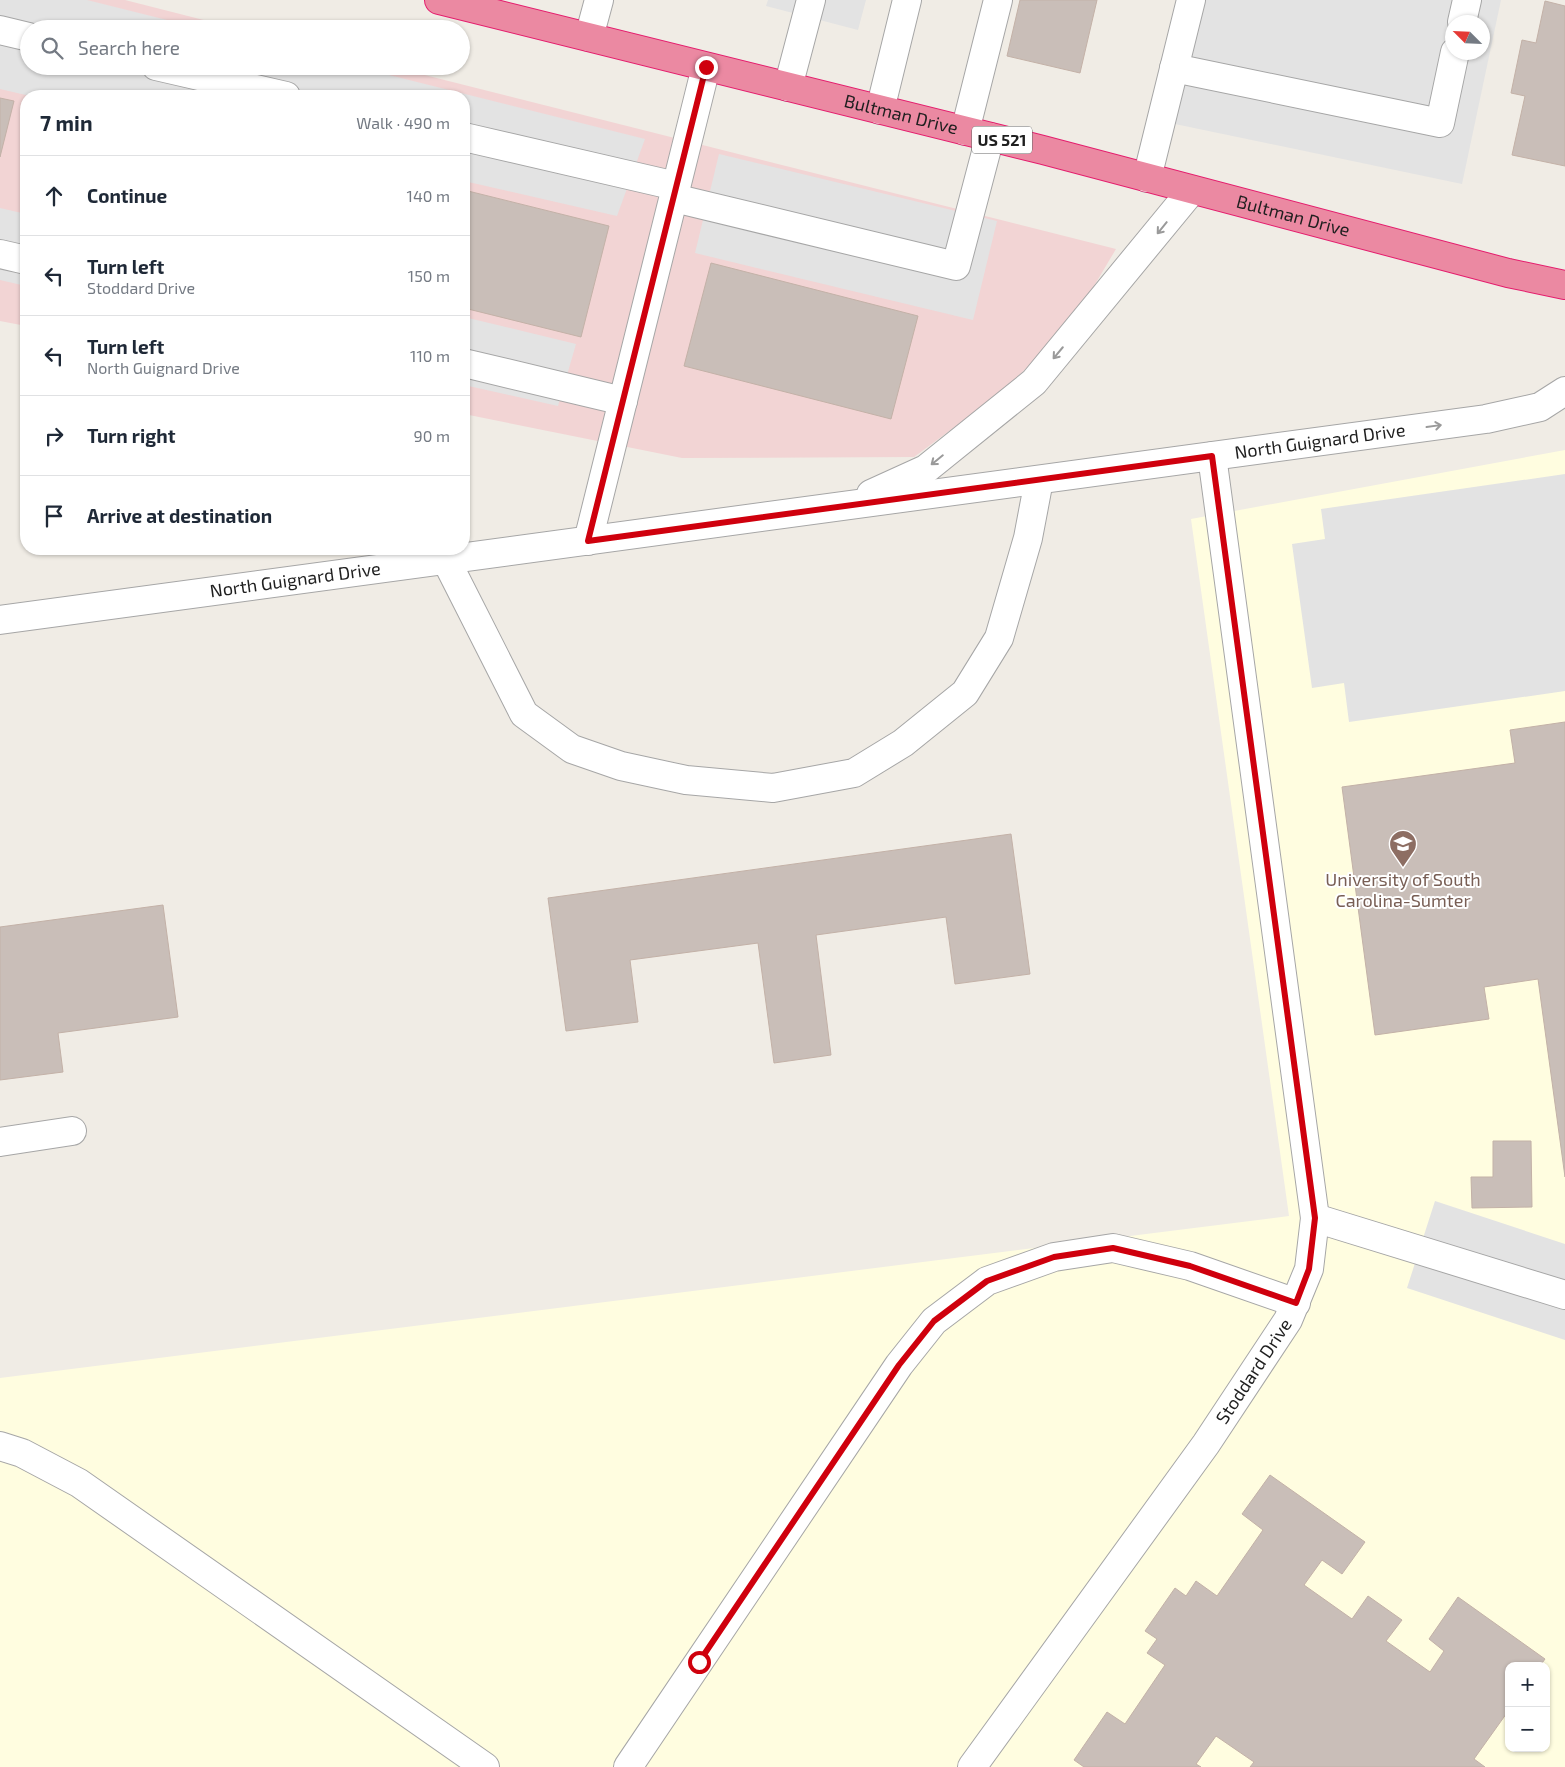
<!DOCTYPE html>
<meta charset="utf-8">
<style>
body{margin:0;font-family:"Exo 2",sans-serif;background:#f6f6f7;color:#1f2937}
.controls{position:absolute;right:15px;bottom:15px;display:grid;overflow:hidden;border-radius:10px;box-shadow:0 1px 4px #0004}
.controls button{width:45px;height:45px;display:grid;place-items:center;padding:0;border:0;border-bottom:1px solid #e0e1e3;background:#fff;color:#1f2937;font:25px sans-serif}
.compass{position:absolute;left:1445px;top:15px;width:45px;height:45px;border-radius:50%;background:#fff;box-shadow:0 1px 4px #0004;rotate:294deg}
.stop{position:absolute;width:15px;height:15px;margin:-11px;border:4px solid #cf000d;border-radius:50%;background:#fff}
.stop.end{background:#cf000d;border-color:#fff;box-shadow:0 1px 5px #0008}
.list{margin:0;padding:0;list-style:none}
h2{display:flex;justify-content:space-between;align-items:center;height:65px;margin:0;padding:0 20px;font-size:21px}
h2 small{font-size:16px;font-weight:400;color:#747a83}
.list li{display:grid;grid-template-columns:32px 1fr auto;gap:15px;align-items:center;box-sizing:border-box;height:80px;padding:0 20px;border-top:1px solid #e0e1e3}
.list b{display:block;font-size:19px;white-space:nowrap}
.list p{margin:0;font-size:16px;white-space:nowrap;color:#747a83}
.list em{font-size:16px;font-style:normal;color:#747a83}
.icon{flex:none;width:28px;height:28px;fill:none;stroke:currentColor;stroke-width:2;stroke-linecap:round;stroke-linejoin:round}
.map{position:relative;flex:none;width:1565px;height:1767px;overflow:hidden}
.search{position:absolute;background:#fff;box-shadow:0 1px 4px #0004;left:20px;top:20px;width:450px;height:55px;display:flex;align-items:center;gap:12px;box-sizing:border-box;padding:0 18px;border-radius:28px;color:#747a83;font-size:19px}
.panel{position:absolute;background:#fff;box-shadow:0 1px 4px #0004;left:20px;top:90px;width:450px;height:465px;border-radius:20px}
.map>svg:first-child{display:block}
.commercial{fill:#f2d4d4}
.education{fill:#fffde0;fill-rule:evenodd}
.parking{fill:#e3e3e3;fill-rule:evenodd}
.building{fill:#c9beb8;stroke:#c3b1a7}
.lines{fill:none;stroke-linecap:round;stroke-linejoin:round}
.minor-casing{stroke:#a6a6a6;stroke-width:30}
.highway-casing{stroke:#e41d6d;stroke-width:30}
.minor{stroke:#fff;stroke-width:28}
.highway{stroke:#eb89a2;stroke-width:28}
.oneway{stroke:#9a9a9a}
.route{stroke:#cf000d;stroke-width:6}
.labels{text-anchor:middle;stroke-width:4;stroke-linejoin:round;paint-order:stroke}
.shield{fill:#fff;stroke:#626262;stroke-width:1}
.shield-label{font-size:16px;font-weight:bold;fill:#1f1f1f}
.street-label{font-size:18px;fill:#1f1f1f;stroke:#fff}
.education-label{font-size:18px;fill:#785e54;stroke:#fff}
</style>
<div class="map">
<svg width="1565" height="1767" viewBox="0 0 1565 1767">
<rect width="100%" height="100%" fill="#f0ece5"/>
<!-- commercial -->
<path class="commercial" d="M0,0H125L239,29H29V66H389L1116,249L1072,323L1002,392L914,457L682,458L464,414V96H26V326L0,321Z"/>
<!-- education -->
<path class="education" d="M1565,450V1767H0V1378L1289,1216L1191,519ZM1509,1666H1546V1748H1509Z"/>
<!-- parking -->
<path class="parking" d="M0,0H87L203,29H29V66H353L645,139L617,216L464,181V96H30L0,89Z
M768,0H866L858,30L766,6Z
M1201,0H1501L1462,184L1175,124ZM1452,22H1482V52H1452Z
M719,154L997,221L973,320L695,253Z
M0,208L26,214V286L0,280Z
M464,317L576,344L558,406L464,385Z
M1565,474V691L1349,722L1344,683L1312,688L1292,544L1325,539L1321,509Z
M1435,1201L1565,1244V1340L1407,1288Z"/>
<!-- building -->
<path class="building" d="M1020,0H1097L1080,73L1007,56Z
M1545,1L1565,6V166L1512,155L1525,96L1511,93L1522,40L1536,43Z
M0,98L14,101L0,157Z
M464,190L609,226L581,337L464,308Z
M711,263L918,316L891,419L684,366Z
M1565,722V1177L1538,979L1484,987L1489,1019L1375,1035L1342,787L1515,763L1510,730Z
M1011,834L1030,974L955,984L946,917L816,935L831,1055L774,1063L758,943L630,960L638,1022L566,1031L548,898Z
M163,905L178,1017L58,1033L63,1072L0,1080V927Z
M1493,1141H1531L1532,1207L1472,1208L1471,1177H1493Z
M1270,1475L1365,1542L1342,1574L1322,1560L1304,1585L1352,1619L1368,1596L1402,1620L1386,1641L1430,1672L1444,1651L1429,1639L1458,1597L1545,1659L1540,1666H1509V1710L1474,1759L1485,1767H1250L1254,1762L1216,1736L1196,1764L1201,1767H1084L1074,1760L1107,1712L1125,1724L1165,1665L1147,1653L1157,1639L1145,1631L1175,1588L1186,1596L1196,1581L1217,1596L1263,1530L1242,1514Z"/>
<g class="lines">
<defs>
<g id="minor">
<path d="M1462,22L1467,0"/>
<path d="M0,30L29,37"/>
<path d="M589,37L599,0"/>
<path d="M156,66L286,96"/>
<path d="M1174,68L1440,123L1455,52"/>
<path d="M788,87L811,0"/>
<path d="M880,110L907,0"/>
<path d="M965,131L998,0"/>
<path d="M464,137L676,186"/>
<path d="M1147,178L1191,0"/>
<path d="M674,198L956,266L990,137"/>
<path d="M0,254L26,260"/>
<path d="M464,363L623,401"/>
<path d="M871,494L926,469L1034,382L1192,190"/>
<path d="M588,541L706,67"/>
<path d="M446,560L524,714L572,749L621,766L686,780L773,788L854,773L903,743L965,693L999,638L1028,538L1039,480"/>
<path id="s1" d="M0,620L1486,419L1540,407L1565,391"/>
<path d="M0,1142L72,1131"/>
<path d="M1315,1218L1565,1295"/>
<path d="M0,1446L22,1453L79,1483L485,1767"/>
<path d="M628,1767L899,1365L934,1321L987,1281L1054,1257L1113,1248L1190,1266L1296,1303"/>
<path id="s2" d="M972,1767L1206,1444L1288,1320L1309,1269L1315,1218L1212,456"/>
</g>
<g id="highway">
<path id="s3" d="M439,0L1043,150L1508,273L1565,285"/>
</g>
</defs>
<!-- minor casing -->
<use href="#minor" class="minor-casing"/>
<!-- highway casing -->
<use href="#highway" class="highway-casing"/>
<!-- minor -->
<use href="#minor" class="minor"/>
<!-- highway -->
<use href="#highway" class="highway"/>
</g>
<!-- one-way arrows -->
<defs><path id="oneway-shaft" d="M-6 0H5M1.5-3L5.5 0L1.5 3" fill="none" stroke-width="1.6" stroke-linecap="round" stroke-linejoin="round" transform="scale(1.25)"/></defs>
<g class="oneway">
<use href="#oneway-shaft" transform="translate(1162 228) rotate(129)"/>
<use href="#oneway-shaft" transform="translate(1058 353) rotate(130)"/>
<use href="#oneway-shaft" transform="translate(1434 426) rotate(-8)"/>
<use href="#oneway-shaft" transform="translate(937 460) rotate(141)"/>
</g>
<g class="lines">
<!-- route -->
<path class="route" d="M699,1662L899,1365L934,1321L987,1281L1054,1257L1113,1248L1190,1266L1296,1303L1309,1269L1315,1218L1212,456L588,541L706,67"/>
</g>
<!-- icons -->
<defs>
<symbol id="university-pin" viewBox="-11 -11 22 30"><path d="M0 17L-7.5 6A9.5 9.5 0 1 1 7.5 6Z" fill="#8d6e63" stroke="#fff"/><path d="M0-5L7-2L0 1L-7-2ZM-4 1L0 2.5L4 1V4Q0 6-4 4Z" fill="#fff"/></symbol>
</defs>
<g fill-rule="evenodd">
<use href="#university-pin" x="1387" y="828" width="32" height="43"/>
</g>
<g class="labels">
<!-- shield labels -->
<rect class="shield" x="972" y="126.5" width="60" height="27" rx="4"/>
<g class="shield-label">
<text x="1002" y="146">US 521</text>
</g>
<!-- street labels -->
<g class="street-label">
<text dy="6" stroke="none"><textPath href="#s3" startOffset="476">Bultman Drive</textPath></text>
<text dy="6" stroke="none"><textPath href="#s3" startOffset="881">Bultman Drive</textPath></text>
<text dy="6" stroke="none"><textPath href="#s1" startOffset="1332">North Guignard Drive</textPath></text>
<text dy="6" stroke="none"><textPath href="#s1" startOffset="298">North Guignard Drive</textPath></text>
<text dy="6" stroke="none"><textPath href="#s2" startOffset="486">Stoddard Drive</textPath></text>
</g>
<!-- education labels -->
<g class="education-label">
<text x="1403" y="886">University of South<tspan x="1403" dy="21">Carolina-Sumter</tspan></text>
</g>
</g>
</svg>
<div class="controls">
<button>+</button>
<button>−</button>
</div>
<svg class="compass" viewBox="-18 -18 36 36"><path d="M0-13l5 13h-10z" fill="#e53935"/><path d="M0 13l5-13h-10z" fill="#747a83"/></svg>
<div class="stop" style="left:699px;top:1662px"></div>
<div class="stop end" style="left:706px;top:67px"></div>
<div class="search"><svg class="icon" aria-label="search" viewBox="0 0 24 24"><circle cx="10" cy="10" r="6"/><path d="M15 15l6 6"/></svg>Search here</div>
<section class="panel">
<h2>7 min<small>Walk · 490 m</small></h2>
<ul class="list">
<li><svg class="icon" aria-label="ahead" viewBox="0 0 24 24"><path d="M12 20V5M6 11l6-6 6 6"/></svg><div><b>Continue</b></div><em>140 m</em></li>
<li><svg class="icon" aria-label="left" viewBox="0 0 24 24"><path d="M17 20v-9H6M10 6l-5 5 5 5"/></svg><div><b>Turn left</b><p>Stoddard Drive</p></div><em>150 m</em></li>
<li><svg class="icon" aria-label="left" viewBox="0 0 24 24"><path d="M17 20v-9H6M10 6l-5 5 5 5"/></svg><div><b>Turn left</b><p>North Guignard Drive</p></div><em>110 m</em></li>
<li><svg class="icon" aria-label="right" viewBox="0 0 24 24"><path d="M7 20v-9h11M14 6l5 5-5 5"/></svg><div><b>Turn right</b></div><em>90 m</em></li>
<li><svg class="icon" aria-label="arrive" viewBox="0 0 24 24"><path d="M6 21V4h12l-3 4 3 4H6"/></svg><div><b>Arrive at destination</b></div></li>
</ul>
</section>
</div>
